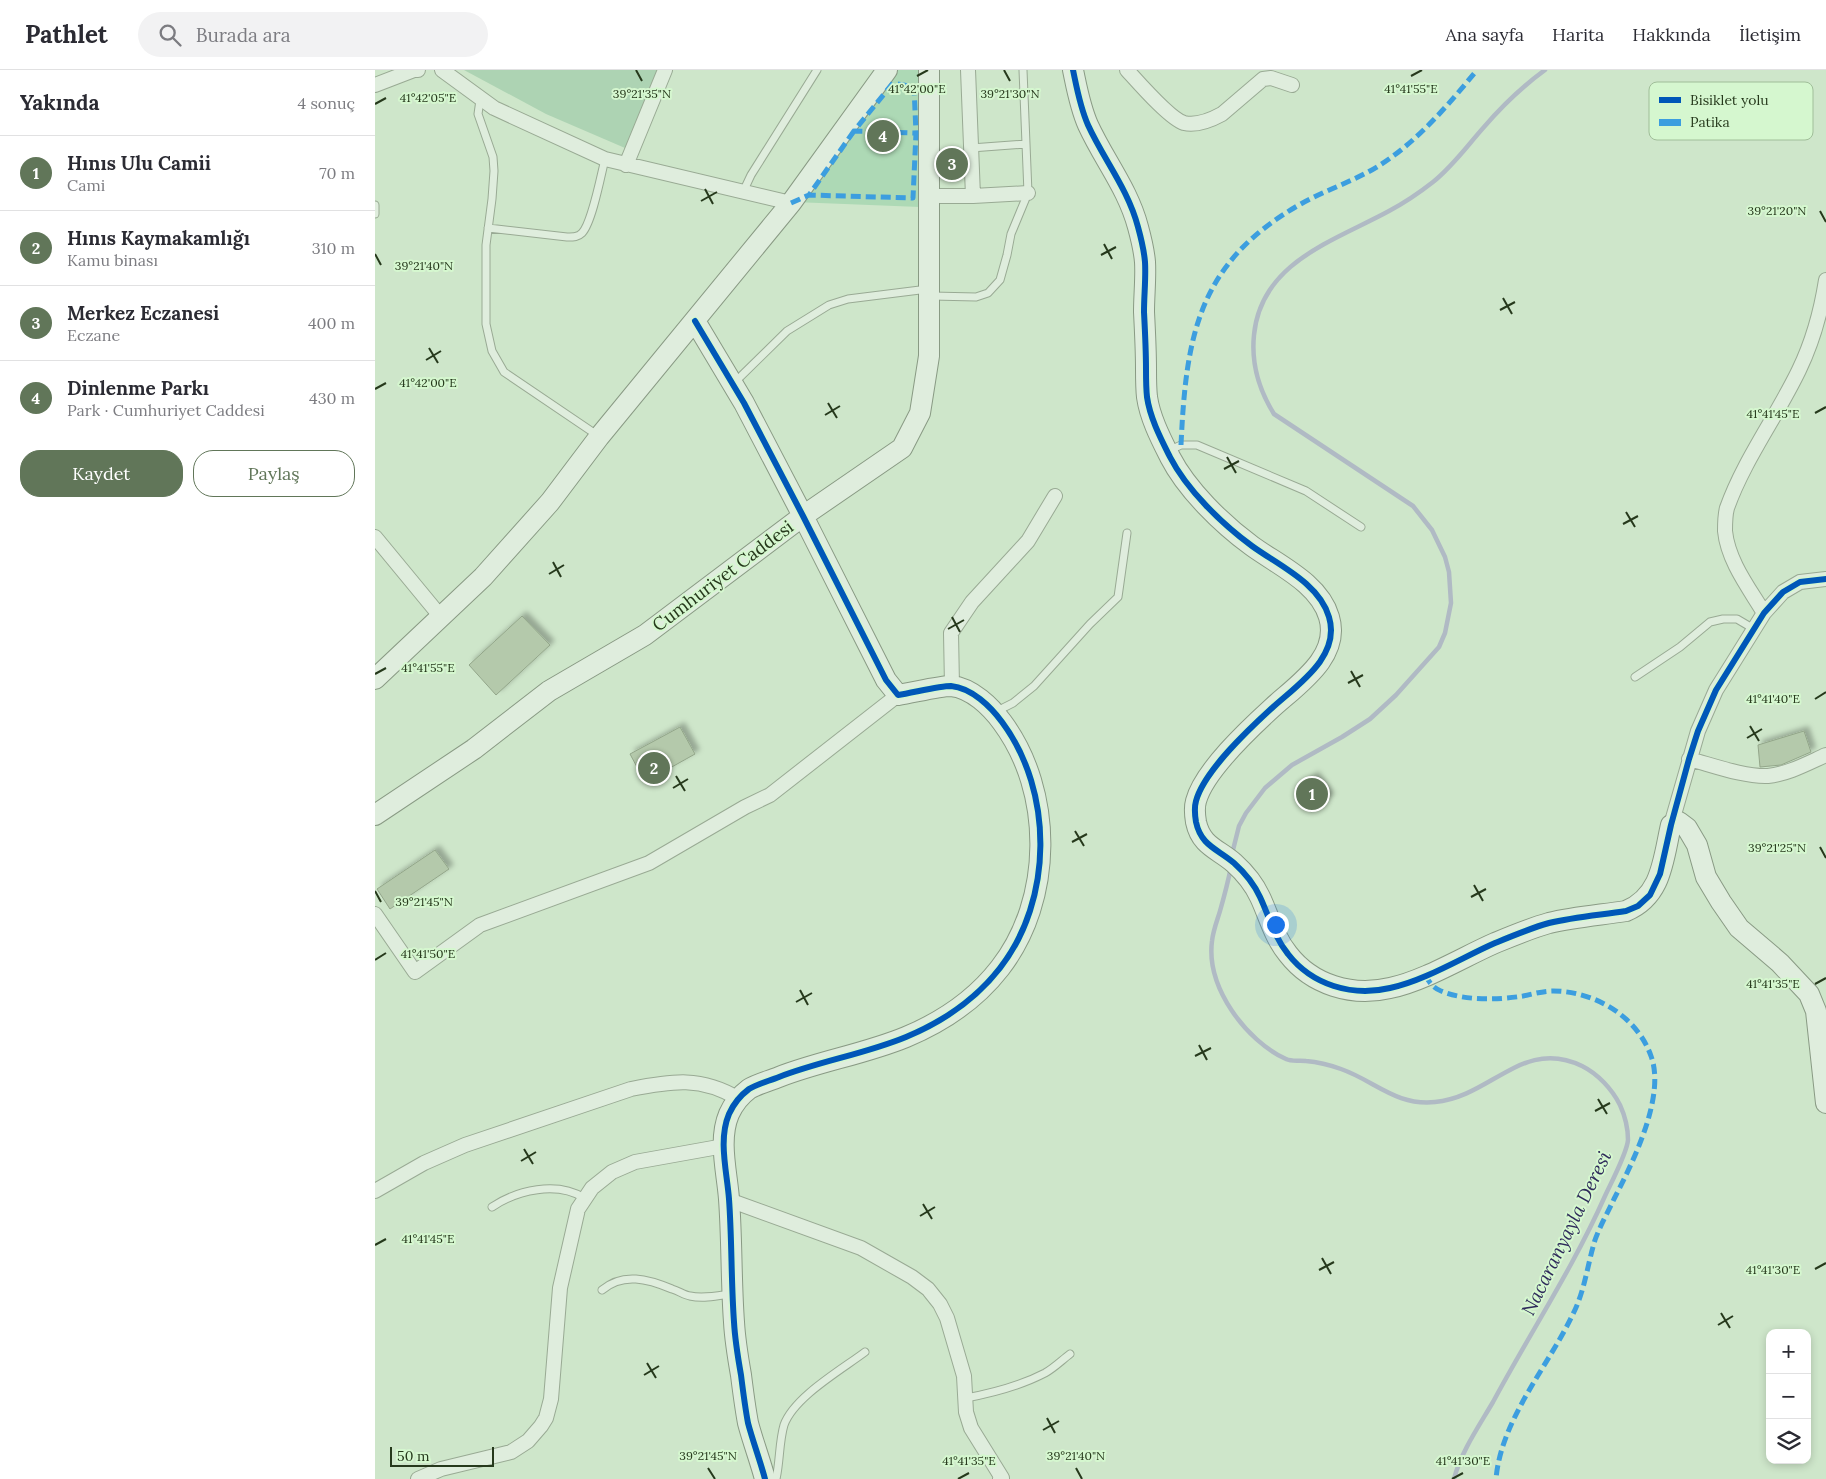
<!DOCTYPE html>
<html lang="tr">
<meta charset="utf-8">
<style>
body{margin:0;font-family:Lora,serif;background:#f2f2f3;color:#2b2b33}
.controls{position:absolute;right:15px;bottom:15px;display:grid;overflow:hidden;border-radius:10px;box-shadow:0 2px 8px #0003}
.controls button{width:45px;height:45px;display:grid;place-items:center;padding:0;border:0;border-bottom:1px solid #e1e1e2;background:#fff;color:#2b2b33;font:25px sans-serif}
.scale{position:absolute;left:15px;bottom:12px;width:104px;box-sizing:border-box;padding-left:5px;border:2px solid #26391c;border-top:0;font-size:14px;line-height:18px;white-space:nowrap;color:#26391c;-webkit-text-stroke:4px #d5f7cf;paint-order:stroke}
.you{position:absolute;left:900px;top:854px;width:18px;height:18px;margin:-12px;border:4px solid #fff;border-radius:50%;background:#1a73e8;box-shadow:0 0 0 8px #1a73e833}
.badge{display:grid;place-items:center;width:32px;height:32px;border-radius:50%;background:#617659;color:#fff;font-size:16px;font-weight:700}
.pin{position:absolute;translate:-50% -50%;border:2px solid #fff;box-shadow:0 1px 5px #0006}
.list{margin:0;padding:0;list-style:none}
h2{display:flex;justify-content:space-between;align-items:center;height:65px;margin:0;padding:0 20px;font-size:21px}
h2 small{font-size:16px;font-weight:400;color:#7c7c81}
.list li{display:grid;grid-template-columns:32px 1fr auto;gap:15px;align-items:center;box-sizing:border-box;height:75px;padding:0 20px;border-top:1px solid #e1e1e2}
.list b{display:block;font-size:19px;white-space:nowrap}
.list p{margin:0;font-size:16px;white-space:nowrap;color:#7c7c81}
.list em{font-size:16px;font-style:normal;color:#7c7c81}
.actions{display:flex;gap:10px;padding:15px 20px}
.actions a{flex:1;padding:11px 0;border:1px solid #617659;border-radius:20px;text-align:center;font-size:18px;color:#617659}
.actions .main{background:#617659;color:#fff}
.icon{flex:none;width:28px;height:28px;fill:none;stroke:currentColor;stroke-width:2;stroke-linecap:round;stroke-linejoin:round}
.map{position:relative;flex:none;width:1451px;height:1409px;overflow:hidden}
header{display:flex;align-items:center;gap:30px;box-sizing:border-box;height:70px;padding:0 25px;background:#fff;border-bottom:1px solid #e1e1e2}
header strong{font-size:24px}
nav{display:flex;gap:28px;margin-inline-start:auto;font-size:18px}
.search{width:350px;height:45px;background:#f2f2f3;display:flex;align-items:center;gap:12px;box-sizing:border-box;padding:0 18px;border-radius:28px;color:#7c7c81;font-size:19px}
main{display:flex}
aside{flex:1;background:#fff}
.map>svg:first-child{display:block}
.green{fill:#add9b5}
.cemetery{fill:#add3b3}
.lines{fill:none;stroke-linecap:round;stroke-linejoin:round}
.stream{stroke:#b0bac4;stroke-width:4.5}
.building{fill:#b4c9ab;stroke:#93a68a;filter:url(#shadow)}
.lane-casing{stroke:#99aa94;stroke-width:9}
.street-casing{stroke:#99aa94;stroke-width:16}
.secondary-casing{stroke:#899a84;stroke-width:22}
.lane{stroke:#dfeddd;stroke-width:7}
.street{stroke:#dfeddd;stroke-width:14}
.secondary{stroke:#dfeddd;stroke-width:20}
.quiet{stroke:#3c9edf;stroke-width:5;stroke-dasharray:10 5;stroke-linecap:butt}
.cycleway-casing{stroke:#d5f7cf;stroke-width:9}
.cycleway{stroke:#0057b8;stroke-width:6}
.ticks{fill:none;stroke:#26391c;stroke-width:2}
.labels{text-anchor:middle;stroke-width:4;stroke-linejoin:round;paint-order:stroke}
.street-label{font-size:18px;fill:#26391c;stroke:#d5f7cf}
.water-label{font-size:19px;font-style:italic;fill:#2e2a5a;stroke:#d5f7cf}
.key{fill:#d5f7cf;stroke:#a0be99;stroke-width:1}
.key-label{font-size:14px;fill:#26391c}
.ticks-label{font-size:12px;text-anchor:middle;fill:#26391c;stroke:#d5f7cf;stroke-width:4;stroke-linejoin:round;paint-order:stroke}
</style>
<header>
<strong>Pathlet</strong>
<div class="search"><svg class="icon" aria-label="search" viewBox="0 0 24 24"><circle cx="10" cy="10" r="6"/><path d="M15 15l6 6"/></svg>Burada ara</div>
<nav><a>Ana sayfa</a><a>Harita</a><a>Hakkında</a><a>İletişim</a></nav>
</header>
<main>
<aside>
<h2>Yakında<small>4 sonuç</small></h2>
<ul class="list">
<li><span class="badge">1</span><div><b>Hınıs Ulu Camii</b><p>Cami</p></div><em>70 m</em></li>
<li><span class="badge">2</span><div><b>Hınıs Kaymakamlığı</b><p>Kamu binası</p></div><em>310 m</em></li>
<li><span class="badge">3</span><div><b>Merkez Eczanesi</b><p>Eczane</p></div><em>400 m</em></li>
<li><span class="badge">4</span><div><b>Dinlenme Parkı</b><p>Park · Cumhuriyet Caddesi</p></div><em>430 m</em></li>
</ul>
<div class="actions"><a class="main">Kaydet</a><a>Paylaş</a></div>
</aside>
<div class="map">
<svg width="1451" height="1409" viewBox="0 0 1451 1409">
<defs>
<filter id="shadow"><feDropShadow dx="4.5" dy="-4.5" stdDeviation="2.5" flood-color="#0004"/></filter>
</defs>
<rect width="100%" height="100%" fill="#cee6ca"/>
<!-- green -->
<path class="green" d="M522,0H545V137L419,132Z"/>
<!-- cemetery -->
<path class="cemetery" d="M89,0H283L282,5L250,78L171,44Z"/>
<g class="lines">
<!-- stream -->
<path class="stream" d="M857,784L864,756L871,743L890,718L917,695L967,667L995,649L1021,625L1064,577L1070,563L1076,533L1074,502L1070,487L1057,460L1038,436L899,344C884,320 876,294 879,265C886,192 959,171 1014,141C1029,133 1044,123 1058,112C1078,96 1092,76 1109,57C1127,36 1148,16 1170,0
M856,797C853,812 849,827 845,841C842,851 838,861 837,871C831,917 871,971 911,989C917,992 924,990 931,991C943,992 955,995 966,999C1000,1011 1021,1036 1060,1032C1116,1027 1148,967 1207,996C1223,1004 1237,1019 1245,1035C1250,1046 1253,1059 1253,1070C1252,1083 1236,1113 1230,1126C1198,1198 1155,1263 1118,1332C1104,1356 1086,1382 1079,1409"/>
</g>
<!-- building -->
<path class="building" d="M147,546L175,575L121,625L94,595Z
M305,657L320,684L270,712L255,684Z
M1429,661L1436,682L1406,695L1385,697L1383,675Z
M939,706L955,728L936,742L920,720Z
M60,780L74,799L15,839L2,819Z"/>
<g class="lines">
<defs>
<path id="lane" d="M105,30L103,44L118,87L119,101L117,129L111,175V254L117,281L129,302L222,365
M596,78L651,74
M368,122L376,105L442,0
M0,135V144
M113,158L192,167C199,167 203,167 207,163C217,153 226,105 230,89
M557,226L601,227L613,223L625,210L632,185L636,164L653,123L648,0
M359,313L412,261L454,235L473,229L553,219
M793,381L806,375H822L931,421L986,457
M1260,607L1305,577L1335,552L1348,549H1362L1379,559
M620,642L638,633L659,616L715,554L743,527L752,463
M117,1137C142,1120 182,1111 209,1128
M227,1220C248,1202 273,1209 297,1219C304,1221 309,1225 315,1226C328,1229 342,1226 355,1224
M591,1328C618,1323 645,1316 670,1303C679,1298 687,1290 695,1284
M401,1409C405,1392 404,1372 409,1355C419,1327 466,1300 490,1282"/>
<path id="street" d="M67,0L119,38L230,89L416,133
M593,0L598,126
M752,0C763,12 795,49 809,53C822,56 836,50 847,44L888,9L896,8L917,15
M0,15L39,0H43
M251,95L290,0
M554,126H598L653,123
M0,467L66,547
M1389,543C1374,518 1353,491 1350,461C1350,454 1350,445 1352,438C1369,390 1402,346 1424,300C1438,271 1446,242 1451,210
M577,616L576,563L597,532L653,471L680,426
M1314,689C1337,695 1369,707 1393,706C1413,704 1433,693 1451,685
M1296,755L1323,661L1341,620L1389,543L1408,522L1425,512L1451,509
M0,844L40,902L105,855L274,793L370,737L395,725L523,625
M0,1121L49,1093L90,1075L256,1019C297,1011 326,1006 364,1029
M354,1130L486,1178L537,1207L553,1219L565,1234L572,1248L589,1306L591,1342L596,1358L627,1408L625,1409
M43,1409L66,1399L136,1382L153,1371L166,1356L171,1348L176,1329L185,1218L203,1139L217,1118L237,1102L260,1092L349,1076"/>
<path id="secondary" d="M698,0C702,19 705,37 713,55C729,90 753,119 763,157C766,168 769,180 770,192C771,208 769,225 769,242C770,261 771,280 771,299C771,308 771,318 772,327C775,348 786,369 795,387C812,420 847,454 877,476C903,495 944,513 954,547C966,587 922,615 897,638C874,659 829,701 821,731C819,738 820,746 821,752C826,776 843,779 859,793C869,802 879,814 885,827C894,846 899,867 913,884C937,915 977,927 1015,918C1049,911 1088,887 1120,873C1137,866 1156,858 1174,853C1199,847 1225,845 1251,841C1287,826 1288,790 1296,755L1304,752L1312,758L1322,775L1331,807L1346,832L1364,858L1405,893L1434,924L1441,941L1451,1033
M320,251L369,333L428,446L511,610L523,625C537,623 564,616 576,616C597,618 616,637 627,652C679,722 678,830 625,898C601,929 567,952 531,967C490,984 445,991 404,1007C394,1011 382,1014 374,1019C366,1025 358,1035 354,1044C343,1070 352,1102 354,1129C357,1170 356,1211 359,1252C360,1270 363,1288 366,1305C368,1321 370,1337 373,1353C378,1372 385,1390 390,1409
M0,609L108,507L175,432L224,367L416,133L512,0
M0,745L99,679L174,621L270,565L428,446L527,378L545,343L554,286V0"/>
</defs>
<!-- lane casing -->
<use href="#lane" class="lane-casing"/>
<!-- street casing -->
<use href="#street" class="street-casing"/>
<!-- secondary casing -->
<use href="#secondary" class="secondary-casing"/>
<!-- lane -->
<use href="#lane" class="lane"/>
<!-- street -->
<use href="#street" class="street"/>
<!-- secondary -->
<use href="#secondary" class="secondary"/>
<!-- quiet -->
<path class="quiet" d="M479,61L434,125L538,128L541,63L539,17L518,13L479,61L541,63
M416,133L434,125
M806,375C811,266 823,193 924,135C950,120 980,111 1005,95C1043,71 1074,34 1102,0
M1050,905C1054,912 1058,918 1066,921C1090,931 1123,930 1148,926C1158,924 1168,921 1178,921C1219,921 1262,946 1276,986C1291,1026 1258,1092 1239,1129C1233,1142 1225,1156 1220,1170C1212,1196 1210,1221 1197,1246C1172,1298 1126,1350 1121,1409"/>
<defs>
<path id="cycleway" d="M698,0C702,19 705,37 713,55C729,90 753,119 763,157C766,168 769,180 770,192C771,208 769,225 769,242C770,261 771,280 771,299C771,308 771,318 772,327C775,348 786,369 795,387C812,420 847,454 877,476C903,495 944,513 954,547C966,587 922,615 897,638C874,659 829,701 821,731C819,738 820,746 821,752C826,776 843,779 859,793C869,802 879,814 885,827C894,846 899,867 913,884C937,915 977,927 1015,918C1049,911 1088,887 1120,873C1137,866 1156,858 1174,853C1199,847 1225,845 1251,841L1263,836L1275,825L1285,804L1296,755L1314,689L1323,661L1341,620L1389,543L1408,522L1425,512L1451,509
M320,251L369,333L428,446L511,610L523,625C537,623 564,616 576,616C597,618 616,637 627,652C679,722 678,830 625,898C601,929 567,952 531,967C490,984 445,991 404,1007C394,1011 382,1014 374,1019C366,1025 358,1035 354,1044C343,1070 352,1102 354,1129C357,1170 356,1211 359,1252C360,1270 363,1288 366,1305C368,1321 370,1337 373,1353C378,1372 385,1390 390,1409"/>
</defs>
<!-- cycleway casing -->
<use href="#cycleway" class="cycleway-casing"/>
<!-- cycleway -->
<use href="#cycleway" class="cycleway"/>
</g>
<!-- ticks -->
<path class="ticks" d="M261,0L267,11M629,0L635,11M542,6L553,0M1036,6L1047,0M0,34L11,28M330,119L338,134M326,131L342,122M1445,141L1451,152M729,174L737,189M0,184L6,195M726,185L741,177M1128,228L1137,244M1125,240L1140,232M54,278L63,293M51,290L66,281M0,319L11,313M453,333L462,348M1440,343L1451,337M450,345L465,336M852,387L861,403M849,399L864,391M1251,442L1260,457M1248,454L1263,446M178,492L186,507M174,504L189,495M577,547L585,562M573,559L589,550M976,601L985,617M0,604L11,598M973,613L988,605M1440,629L1451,622M1375,656L1384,671M1372,668L1387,659M301,706L310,721M298,718L313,709M700,761L709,776M697,772L712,764M1445,777L1451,788M1099,815L1108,831M0,821L6,832M1096,827L1111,819M0,890L11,883M1440,914L1451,908M425,920L433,935M421,932L437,923M824,975L832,990M820,986L836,978M1223,1029L1232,1044M1220,1041L1235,1033M149,1079L158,1094M146,1091L161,1082M548,1134L557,1149M545,1146L560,1137M0,1175L11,1169M947,1188L956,1204M1440,1199L1451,1193M944,1200L959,1192M1346,1243L1355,1258M1343,1255L1358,1246M272,1293L281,1308M269,1305L284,1296M672,1348L680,1363M668,1360L684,1351M333,1398L340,1409M701,1398L707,1409M583,1409L594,1403M1077,1409L1088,1403"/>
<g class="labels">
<!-- street labels -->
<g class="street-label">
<text transform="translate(348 506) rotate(-37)" y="6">Cumhuriyet Caddesi</text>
</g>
<!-- water labels -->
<g class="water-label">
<text transform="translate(1191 1163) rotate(-64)" y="7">Nacaranyayla Deresi</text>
</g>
</g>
<!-- legend -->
<rect x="1274" y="12" width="164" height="58" rx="8" class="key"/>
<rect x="1284" y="27" width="22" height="6" fill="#0057b8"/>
<rect x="1284" y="49" width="22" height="7" fill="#3c9edf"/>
<g class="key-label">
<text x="1315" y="35">Bisiklet yolu</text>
<text x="1315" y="57">Patika</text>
</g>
<g class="ticks-label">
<text x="542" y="23">41°42'00"E</text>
<text x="1036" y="23">41°41'55"E</text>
<text x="267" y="28">39°21'35"N</text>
<text x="635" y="28">39°21'30"N</text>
<text x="53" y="32">41°42'05"E</text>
<text x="1402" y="145">39°21'20"N</text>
<text x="49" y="200">39°21'40"N</text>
<text x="53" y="317">41°42'00"E</text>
<text x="1398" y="348">41°41'45"E</text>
<text x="53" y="602">41°41'55"E</text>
<text x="1398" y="633">41°41'40"E</text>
<text x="1402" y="782">39°21'25"N</text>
<text x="49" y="836">39°21'45"N</text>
<text x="53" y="888">41°41'50"E</text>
<text x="1398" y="918">41°41'35"E</text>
<text x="53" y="1173">41°41'45"E</text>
<text x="1398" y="1204">41°41'30"E</text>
<text x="333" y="1390">39°21'45"N</text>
<text x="701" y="1390">39°21'40"N</text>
<text x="594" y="1395">41°41'35"E</text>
<text x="1088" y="1395">41°41'30"E</text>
</g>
</svg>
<div class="controls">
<button>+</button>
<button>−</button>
<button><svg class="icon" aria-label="layers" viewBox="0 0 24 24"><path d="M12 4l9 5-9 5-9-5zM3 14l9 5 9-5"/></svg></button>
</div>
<div class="scale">50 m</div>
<div class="you"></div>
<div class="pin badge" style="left:937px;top:724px">1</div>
<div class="pin badge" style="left:279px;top:698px">2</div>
<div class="pin badge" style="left:577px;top:94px">3</div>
<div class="pin badge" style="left:508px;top:66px">4</div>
</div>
</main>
